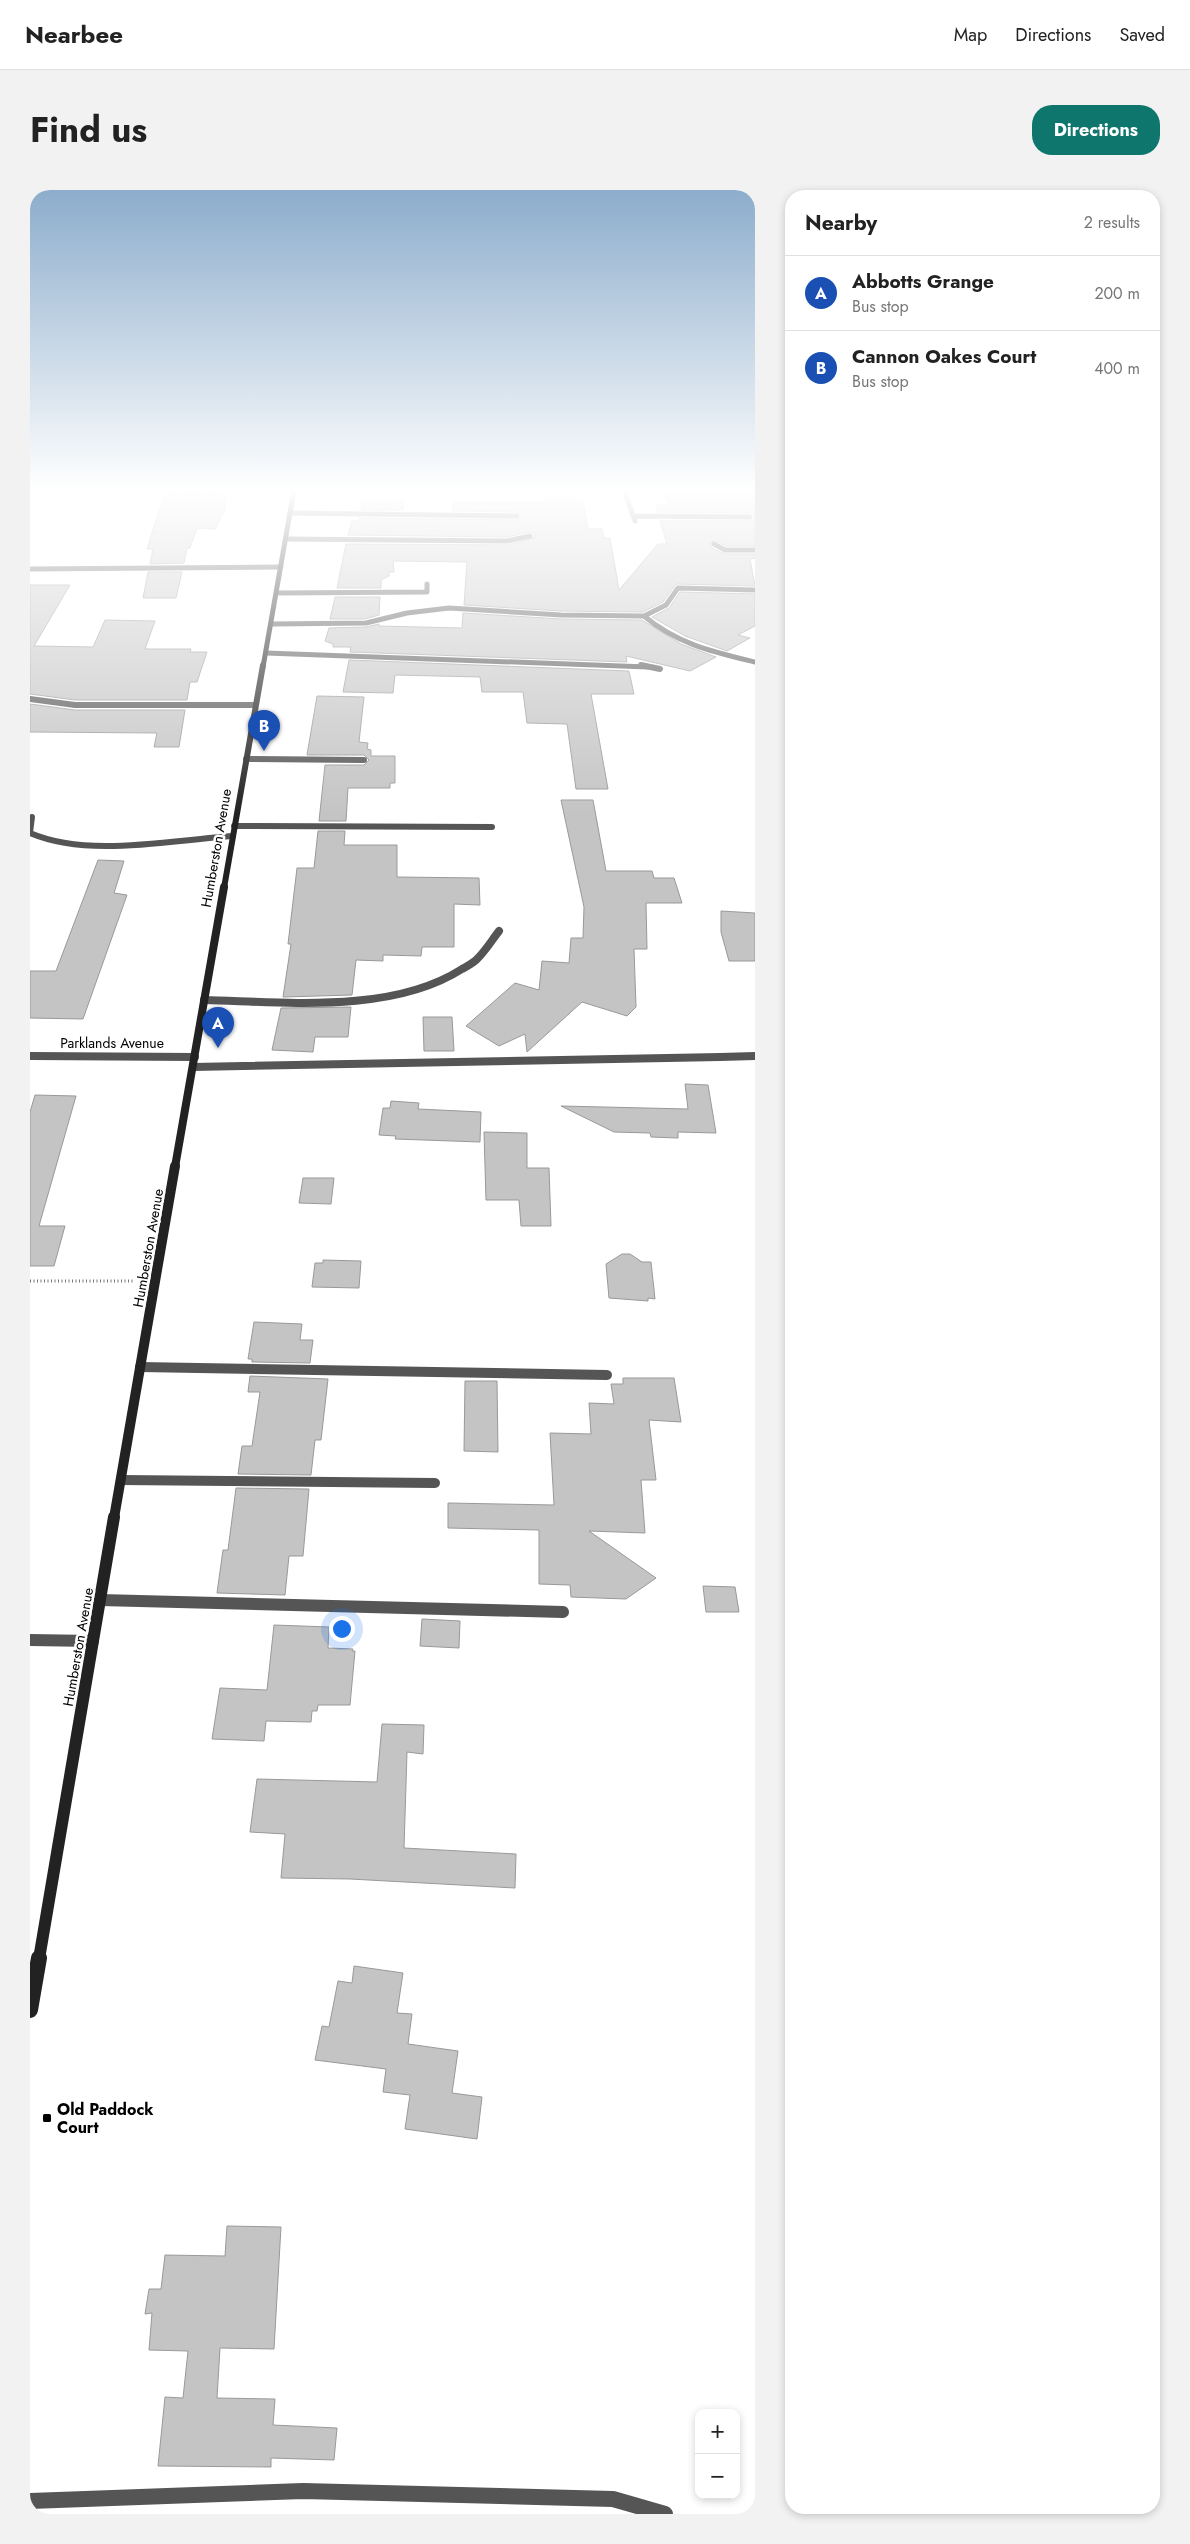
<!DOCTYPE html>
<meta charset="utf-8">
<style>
body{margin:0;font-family:Jost,sans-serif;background:#f2f2f2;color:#222}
.controls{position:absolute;right:15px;bottom:15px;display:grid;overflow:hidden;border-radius:10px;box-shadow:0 2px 8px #0003}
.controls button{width:45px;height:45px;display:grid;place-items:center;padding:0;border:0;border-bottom:1px solid #e0e0e0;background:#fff;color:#222;font:25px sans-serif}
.you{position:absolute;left:311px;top:1438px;width:18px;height:18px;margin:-12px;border:4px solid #fff;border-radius:50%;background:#1a73e8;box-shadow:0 0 0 8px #1a73e833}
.badge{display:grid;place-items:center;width:32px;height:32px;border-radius:50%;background:#0f766e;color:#fff;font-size:16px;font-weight:700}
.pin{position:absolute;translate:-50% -41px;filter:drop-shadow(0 1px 2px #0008)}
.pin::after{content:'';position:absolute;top:26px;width:18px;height:15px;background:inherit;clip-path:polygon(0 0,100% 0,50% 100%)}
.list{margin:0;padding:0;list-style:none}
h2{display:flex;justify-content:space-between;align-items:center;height:65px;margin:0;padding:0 20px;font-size:21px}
h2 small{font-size:16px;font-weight:400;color:#767676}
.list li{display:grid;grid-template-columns:32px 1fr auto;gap:15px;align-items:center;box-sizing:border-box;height:75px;padding:0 20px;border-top:1px solid #e0e0e0}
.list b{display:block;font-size:19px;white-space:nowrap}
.list p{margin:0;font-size:16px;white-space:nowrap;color:#767676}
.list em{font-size:16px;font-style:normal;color:#767676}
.map{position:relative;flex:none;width:725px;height:2324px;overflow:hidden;border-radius:20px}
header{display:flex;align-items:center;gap:30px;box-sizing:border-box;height:70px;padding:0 25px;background:#fff;border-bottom:1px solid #e0e0e0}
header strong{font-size:24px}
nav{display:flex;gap:28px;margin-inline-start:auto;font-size:18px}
.intro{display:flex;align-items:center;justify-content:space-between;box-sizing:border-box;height:120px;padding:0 30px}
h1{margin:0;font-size:35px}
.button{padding:12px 22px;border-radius:20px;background:#0f766e;color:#fff;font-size:18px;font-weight:700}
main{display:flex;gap:30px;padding:0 30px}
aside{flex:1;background:#fff;border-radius:20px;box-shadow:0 2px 8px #0003}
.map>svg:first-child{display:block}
.building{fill:#c4c4c4;stroke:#999}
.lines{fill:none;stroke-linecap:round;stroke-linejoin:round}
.path{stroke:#777;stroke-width:3;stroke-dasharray:1 2.5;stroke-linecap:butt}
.lane-far5{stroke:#555;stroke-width:5}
.lane-far4{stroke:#555;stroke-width:6}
.lane-far3{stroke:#555;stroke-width:8}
.lane-far2{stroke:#555;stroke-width:10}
.lane-far1{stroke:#555;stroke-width:12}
.lane{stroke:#555;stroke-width:16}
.street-far3{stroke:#555;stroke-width:5}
.street-far2{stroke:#555;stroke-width:6}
.street-far1{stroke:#555;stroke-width:8}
.street{stroke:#555;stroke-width:12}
.secondary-far5{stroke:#222;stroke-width:5}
.secondary-far4{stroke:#222;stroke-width:6}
.secondary-far3{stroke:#222;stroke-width:8}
.secondary-far2{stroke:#222;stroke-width:10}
.secondary-far1{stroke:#222;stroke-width:12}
.secondary{stroke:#222;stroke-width:16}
.poi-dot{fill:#000;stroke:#fff;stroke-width:2}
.labels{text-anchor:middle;stroke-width:5;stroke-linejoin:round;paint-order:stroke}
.street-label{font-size:14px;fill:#000;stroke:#fff}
.near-poi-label{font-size:16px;font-weight:bold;fill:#000;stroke:#fff;text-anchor:start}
</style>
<header>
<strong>Nearbee</strong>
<nav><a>Map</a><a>Directions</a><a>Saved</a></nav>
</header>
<div class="intro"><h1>Find us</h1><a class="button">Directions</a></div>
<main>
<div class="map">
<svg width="725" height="2324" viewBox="0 0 725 2324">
<rect width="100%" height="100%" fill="#fff"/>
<!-- building -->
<path class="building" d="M180,300L197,305L195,319L185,339L167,338L160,358H157L154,373L120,374L123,359H117L135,302Z
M632,300H725V356H696L684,350L680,354L682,358L695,364H725V368L720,369L725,396L646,394L633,412L613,422L531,421L434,415L437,372L363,371L364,382H359V386L351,390V398H307L316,354L477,355L504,348V343L500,342L477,347L318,345L322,331H329L330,328L487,330L491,327L487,322L423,321V312H516L515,308H546V311H553L558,339H572L574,348H580L589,400L628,354H637L630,331H720L724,329V324L720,323L628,322L626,315H638Z
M332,310H374L373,320H331Z
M118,382H152L146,408H113Z
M0,395H40L4,456L63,457L75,430L125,431L115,459H161L160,462H177L167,492H160L157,510H45L0,504Z
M650,402L725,404V436L708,445L720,448L697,461L655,446L622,427L639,418Z
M305,407H350L349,425L335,429H300Z
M433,423L531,429L612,430L651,454L686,467L660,481L596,466L597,472L320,462L321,457H303V454L295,451L299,438L336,437L349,434V436L432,438Z
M319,470L599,481L604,504H561L578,599H546L537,534L497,533L493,502H452L450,487L365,485L363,503L313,502Z
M287,506L334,507L329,552L338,553L337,559L341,560V566H365V593H360V598H318L316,631H289L295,575H334L339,570L334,565H277Z
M0,514L45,520H155L149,557H124L127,543L0,542Z
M531,610H563L576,681H622L624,688H644L652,713H616L617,759H604L606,817L597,826L552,812L497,862L495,844L469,856L436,836L485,793L509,800L512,771L539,773L541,748H553L554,717Z
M288,641H315L314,655H367V687L449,688L450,715L424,714V757H392L391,766L353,765V771L326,770L322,805L253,807L261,754H258L267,678H284Z
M68,670L94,671L84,703L97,705L53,829L0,828V781H26Z
M691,721L725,723V771H699L691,742Z
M321,817L318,847H285L283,862L242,860L251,818Z
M393,827H422L424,861H394Z
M655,894L678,895L686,943L648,942V948L621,947L620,943L584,942L531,916L658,919Z
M5,905L46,906L9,1036H35L24,1076H0V922Z
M361,911L389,913L388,919L451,922L450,952L365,949L366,946L349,945L353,918H360Z
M454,942L497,943V978H519L521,1036H491L489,1010H456Z
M273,988H304L301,1014L269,1013Z
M592,1064H600L612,1072H621L625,1109L618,1108V1111L579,1108L576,1074Z
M293,1070L331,1071L329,1098L282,1097L285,1073H293Z
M224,1132L272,1134L270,1150H283L280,1173L222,1172V1169H218Z
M220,1186L298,1189L291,1250H285L281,1285L208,1284L212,1256H222L230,1202H218Z
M593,1188H644L651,1232L619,1230L626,1290H611L615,1343L559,1341L626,1388L596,1409L541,1407L540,1395L509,1394V1340L418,1338V1313L524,1315L520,1243L561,1244L559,1213L584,1214L581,1194H593Z
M435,1191H467L468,1262L434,1261Z
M206,1298L279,1299L273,1366H259L255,1405L187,1403L193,1360H198Z
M673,1396L705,1397L709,1422H676Z
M392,1429L430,1431L429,1458L390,1456Z
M244,1435L299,1437L298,1458L323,1459L322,1461H325L320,1515H288L287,1521H282L281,1532L236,1531L234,1551L182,1549L190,1498L237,1500Z
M352,1534L394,1535L393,1564L377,1562L374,1658L486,1664L485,1698L320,1689L251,1688L255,1644L220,1642L227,1589L347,1592Z
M324,1776L373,1783L367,1823L382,1824L378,1854L428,1861L422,1903L452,1907L447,1949L375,1939L380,1905L353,1902L356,1879L285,1870L292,1836L299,1837L308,1791L322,1793Z
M197,2036L251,2037L244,2159L190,2158L187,2208L245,2209L243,2235L307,2238L304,2270L241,2268V2277L128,2276L135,2207L153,2208L158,2161L119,2160L122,2123L115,2124L119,2099H131L135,2065L195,2066Z"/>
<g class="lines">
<!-- path -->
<path class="path" d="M0,1091H104"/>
<!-- lane-far5 -->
<path class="lane-far5" d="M256,349L477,351L500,346
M247,403L397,402V394
M236,463L618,477"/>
<!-- lane-far4 -->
<path class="lane-far4" d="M611,475L630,479
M216,569L334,570
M2,627L0,643C58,668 141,650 203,646
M204,636L462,637"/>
<!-- lane-far3 -->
<path class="lane-far3" d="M163,877L690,867"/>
<!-- lane-far2 -->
<path class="lane-far2" d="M110,1177L577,1185
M91,1290L405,1293"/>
<!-- lane-far1 -->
<path class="lane-far1" d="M70,1410L533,1422"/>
<!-- lane -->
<path class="lane" d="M0,2311L273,2301L583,2309L635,2324"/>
<!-- street-far3 -->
<path class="street-far3" d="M594,300L605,331
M260,323L487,326
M603,326L720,327
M684,354L695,360H725
M0,379L251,377
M725,400L648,398L636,415L614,426C647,454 684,462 725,472
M242,434L336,433L377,423L419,418L531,425L614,426"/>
<!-- street-far2 -->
<path class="street-far2" d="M0,509L45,515H225"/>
<!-- street-far1 -->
<path class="street-far1" d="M174,810C255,812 362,824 432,779C437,776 444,773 448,768C456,760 462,750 469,741
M0,866L165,867
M690,867L725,866"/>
<!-- street -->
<path class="street" d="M0,1450L63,1451"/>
<!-- secondary-far5 -->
<path class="secondary-far5" d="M233,477L264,300"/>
<!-- secondary-far4 -->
<path class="secondary-far4" d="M194,698L233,475"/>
<!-- secondary-far3 -->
<path class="secondary-far3" d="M145,977L194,697"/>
<!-- secondary-far2 -->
<path class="secondary-far2" d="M84,1328L145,976"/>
<!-- secondary-far1 -->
<path class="secondary-far1" d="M9,1769L84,1327"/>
<!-- secondary -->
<path class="secondary" d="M0,1820L9,1768"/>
</g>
<!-- sky -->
<linearGradient id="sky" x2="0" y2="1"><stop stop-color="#8cadcc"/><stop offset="0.48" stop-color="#fff"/><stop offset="1" stop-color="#fff" stop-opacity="0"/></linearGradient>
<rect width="725" height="625" fill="url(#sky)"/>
<!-- markers -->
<rect class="poi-dot" x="12" y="1923" width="10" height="10" rx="2.5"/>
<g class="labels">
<!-- street labels -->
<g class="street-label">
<text transform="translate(186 658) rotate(-80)" y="5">Humberston Avenue</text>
<text x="82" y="858">Parklands Avenue</text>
<text transform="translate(118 1058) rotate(-80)" y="5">Humberston Avenue</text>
<text transform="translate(48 1457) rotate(-80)" y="5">Humberston Avenue</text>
</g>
<!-- near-poi labels -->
<g class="near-poi-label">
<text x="27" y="1925">Old Paddock<tspan x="27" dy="18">Court</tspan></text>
</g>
</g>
</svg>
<div class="controls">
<button>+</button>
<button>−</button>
</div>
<div class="you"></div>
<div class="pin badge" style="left:188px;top:858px;background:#1a4fb4">A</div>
<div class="pin badge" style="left:234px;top:561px;background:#1a4fb4">B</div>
</div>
<aside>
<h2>Nearby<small>2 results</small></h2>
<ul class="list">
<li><span class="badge" style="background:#1a4fb4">A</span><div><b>Abbotts Grange</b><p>Bus stop</p></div><em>200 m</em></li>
<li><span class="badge" style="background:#1a4fb4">B</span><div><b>Cannon Oakes Court</b><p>Bus stop</p></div><em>400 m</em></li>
</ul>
</aside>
</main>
